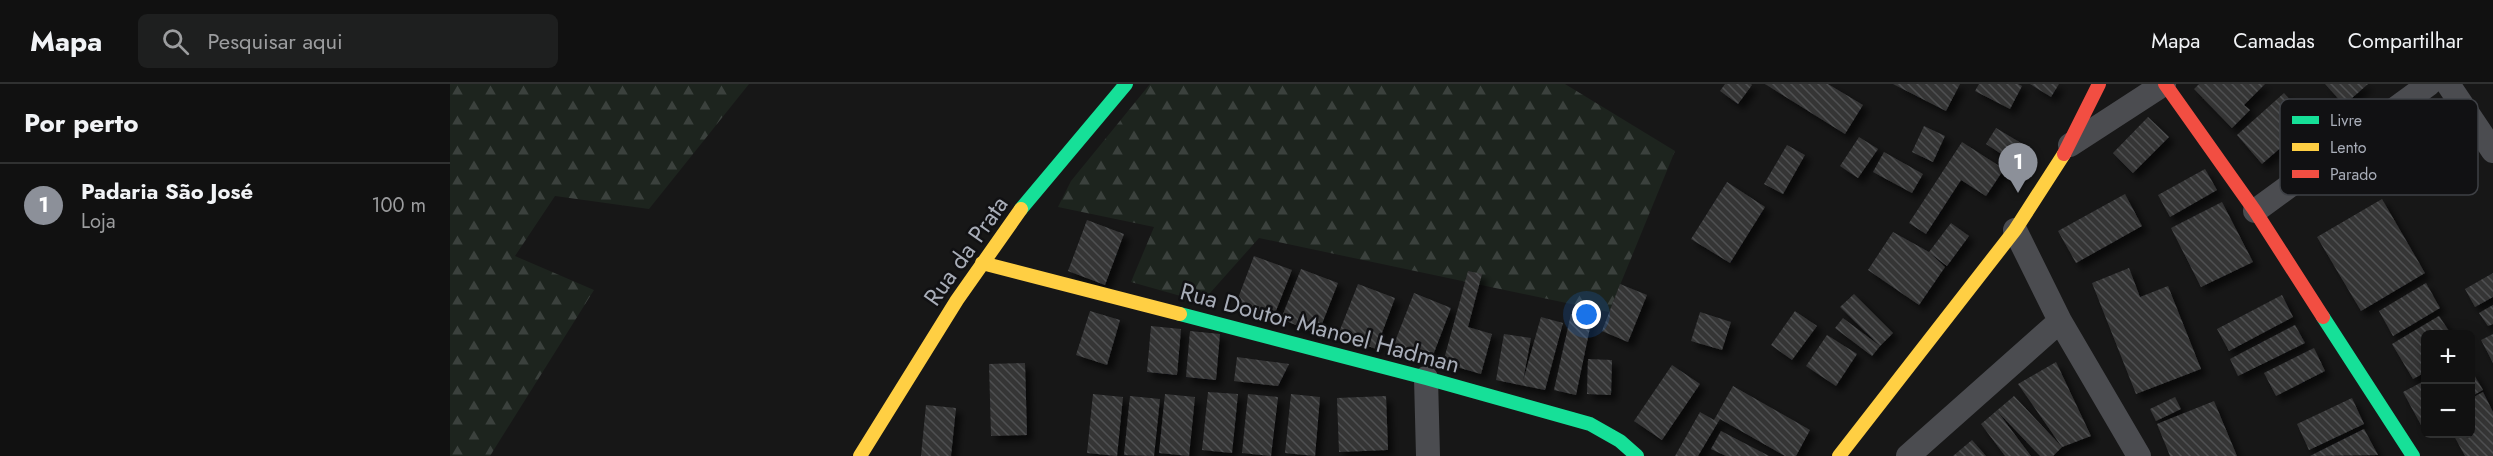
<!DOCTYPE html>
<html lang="pt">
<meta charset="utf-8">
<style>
body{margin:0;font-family:Jost,sans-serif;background:#1e1f1f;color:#f1f3f6}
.controls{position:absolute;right:18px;bottom:18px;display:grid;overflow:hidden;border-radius:9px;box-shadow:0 3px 15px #0003}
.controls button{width:54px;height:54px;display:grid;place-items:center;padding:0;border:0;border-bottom:2px solid #303131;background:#111;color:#f1f3f6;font:30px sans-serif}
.you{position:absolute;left:1137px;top:231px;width:21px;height:21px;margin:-15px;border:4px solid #fff;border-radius:50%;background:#1a73e8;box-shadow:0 0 0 9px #1a73e833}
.badge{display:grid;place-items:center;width:39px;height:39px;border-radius:50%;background:#8c9099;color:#fff;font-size:20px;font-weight:700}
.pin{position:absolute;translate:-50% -50px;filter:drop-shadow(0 2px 3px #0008)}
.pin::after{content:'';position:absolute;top:32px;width:21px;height:18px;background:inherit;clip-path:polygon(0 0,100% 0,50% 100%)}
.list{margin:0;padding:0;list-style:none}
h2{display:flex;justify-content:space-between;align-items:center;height:78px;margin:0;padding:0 24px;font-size:26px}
h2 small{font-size:20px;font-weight:400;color:#9c9d9f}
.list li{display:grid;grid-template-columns:39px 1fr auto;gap:18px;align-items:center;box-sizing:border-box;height:84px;padding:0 24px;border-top:2px solid #303131}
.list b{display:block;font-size:22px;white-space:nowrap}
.list p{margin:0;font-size:20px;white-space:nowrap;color:#9c9d9f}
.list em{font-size:20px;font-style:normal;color:#9c9d9f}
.icon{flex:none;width:33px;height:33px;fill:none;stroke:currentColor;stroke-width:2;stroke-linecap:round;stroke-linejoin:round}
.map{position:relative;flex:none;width:2043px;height:372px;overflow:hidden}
header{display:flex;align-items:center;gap:36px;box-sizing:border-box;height:84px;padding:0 30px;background:#111;border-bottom:2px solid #303131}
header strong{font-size:28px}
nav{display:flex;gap:33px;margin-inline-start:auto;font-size:21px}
.search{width:420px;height:54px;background:#1e1f1f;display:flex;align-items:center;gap:15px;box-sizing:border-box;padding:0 21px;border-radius:9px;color:#9c9d9f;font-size:22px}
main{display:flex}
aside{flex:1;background:#111}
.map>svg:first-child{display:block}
.forest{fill:url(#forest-firs)}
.building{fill:url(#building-back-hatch);filter:url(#shadow)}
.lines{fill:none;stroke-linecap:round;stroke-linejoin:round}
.street{stroke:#4b4c50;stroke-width:24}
.fast{stroke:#16e098;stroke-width:14}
.slow{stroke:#ffcf43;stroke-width:14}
.jam{stroke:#f24e42;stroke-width:14}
.labels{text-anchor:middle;stroke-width:5;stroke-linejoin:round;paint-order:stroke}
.street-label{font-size:24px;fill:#a8adb8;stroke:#111113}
.key{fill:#111113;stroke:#3e4045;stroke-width:1.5}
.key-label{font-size:16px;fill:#a8adb8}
</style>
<header>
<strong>Mapa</strong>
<div class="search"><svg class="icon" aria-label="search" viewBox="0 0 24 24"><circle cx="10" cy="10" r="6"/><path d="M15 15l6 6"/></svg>Pesquisar aqui</div>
<nav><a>Mapa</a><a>Camadas</a><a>Compartilhar</a></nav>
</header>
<main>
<aside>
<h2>Por perto<small></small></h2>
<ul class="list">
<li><span class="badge">1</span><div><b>Padaria São José</b><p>Loja</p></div><em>100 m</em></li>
</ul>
</aside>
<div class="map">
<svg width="2043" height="372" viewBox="0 0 2043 372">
<defs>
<pattern id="forest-firs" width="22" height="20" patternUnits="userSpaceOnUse" patternTransform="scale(1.5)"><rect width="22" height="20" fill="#1d241e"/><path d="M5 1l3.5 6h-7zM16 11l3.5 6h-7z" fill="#3b413d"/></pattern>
<pattern id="building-back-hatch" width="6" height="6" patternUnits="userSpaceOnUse" patternTransform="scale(1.5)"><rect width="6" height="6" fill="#353536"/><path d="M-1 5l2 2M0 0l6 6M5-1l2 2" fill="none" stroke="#4f5051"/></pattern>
<filter id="shadow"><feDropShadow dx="5.5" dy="5.5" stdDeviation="3" flood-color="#0009"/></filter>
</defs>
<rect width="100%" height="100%" fill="#171717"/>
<!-- forest -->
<path class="forest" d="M0,0H299L199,125L105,112L65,172L144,206L40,372H0Z
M700,0H1115L1225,67L1159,228L809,154L752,218L681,198L704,143L608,123L621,97Z"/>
<!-- building -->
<path class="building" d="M1275,0H1301L1302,1L1288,20L1270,7Z
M1315,0H1378L1413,21L1395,50Z
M1443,0H1510L1496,27Z
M1529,0H1568L1572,2L1560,25L1525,7Z
M1580,0H1609L1601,13Z
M1749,0H1815L1794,21L1800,26L1782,44L1744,5Z
M1875,0H1918L1894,21Z
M1834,9L1860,38L1812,80L1787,51Z
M1698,33L1719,53L1683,89L1663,69Z
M1474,42L1495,52L1483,78L1462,68Z
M1546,44L1576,62L1565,79L1536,60Z
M1409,53L1428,65L1408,94L1390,82Z
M1512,58L1554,85L1536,112L1511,96L1476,150L1459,139Z
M1337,61L1355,71L1333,110L1314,100Z
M1434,68L1473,90L1462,109L1423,88Z
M1755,85L1767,106L1720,133L1708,111Z
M1277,98L1315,123L1280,179L1241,155Z
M1675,110L1692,142L1626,179L1608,147Z
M1932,115L1975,189L1911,227L1867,153Z
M1772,118L1803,178L1751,203L1721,144Z
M637,136L674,150L655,201L618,187Z
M1501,139L1519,152L1497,182L1480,169L1495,183L1469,221L1418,186L1443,148L1479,168Z
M804,172L842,186L822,237L785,222Z
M1679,184L1690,213L1718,202L1751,285L1686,310L1642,199Z
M851,185L888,199L868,250L831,235Z
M1018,187L1032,190L1018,243L1042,250L1031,290L993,279Z
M2043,189V213L2025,223L2015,205Z
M1976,199L1990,224L1943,252L1929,227Z
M908,200L945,214L926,265L888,251Z
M1170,200L1197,211L1178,258L1152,247Z
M964,209L1001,224L982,274L944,260Z
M1404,210L1443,249L1430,262L1390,223Z
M1832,211L1843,233L1779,267L1767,245Z
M2043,221V240L2038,242L2029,229Z
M640,227L670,236L657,281L626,271Z
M1345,227L1367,242L1342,276L1321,261Z
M1250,228L1281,238L1272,266L1241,257Z
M1121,230L1142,234L1126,311L1104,306Z
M1989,232L2001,250H1976V288L1963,295L1942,260Z
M1091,233L1113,239L1095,306L1046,296L1054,250L1081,254L1073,297Z
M1393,234L1430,262L1422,272L1385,244Z
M1845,241L1855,259L1788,292L1780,275Z
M701,242L731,245L727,291L697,288Z
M740,247L770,250L766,296L736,293Z
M2043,250V279L2031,256Z
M1377,251L1407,270L1386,302L1356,282Z
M1864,264L1875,287L1826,312L1814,289Z
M787,273L839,280L828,302L784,297Z
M1138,275L1162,276L1161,311L1137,310Z
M1606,278L1641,352L1612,363L1568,300Z
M575,279L577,351L541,352L539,280Z
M1222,281L1250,300L1212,356L1184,337Z
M2020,284L2033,306L2020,313Z
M1976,296V338L1971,341L1953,308Z
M1283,302L1360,346L1346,372H1335L1270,335L1248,372H1225L1250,328L1264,336Z
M758,308L788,310L782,369L752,366Z
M2033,308L2043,328V372H2015L2003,350H2020V315Z
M643,310L673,313L667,372L637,369Z
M715,310L745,313L739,372L709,369Z
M798,310L828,313L821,372L792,369Z
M841,310L870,313L865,372L835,369Z
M680,312L710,315L704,372L674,371Z
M936,312L938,366L889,368L887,314Z
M1564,312L1612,363L1603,372H1590L1547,327L1581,372H1555L1531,340Z
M1725,313L1731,325L1706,337L1700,325Z
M1902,314L1914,340L1859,366L1847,340Z
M1764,317L1787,372H1720L1707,340Z
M476,321L506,324L501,372H471Z
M1914,345L1928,371L1860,372Z
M1271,347L1319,372H1276L1261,365Z
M1522,356L1536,372H1503Z"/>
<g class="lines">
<!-- street -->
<path class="street" d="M1998,0L2043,67
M1620,61L1714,0
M1805,127L1979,0
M1565,146L1610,237L1689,372
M976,294L978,372
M1458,372L1610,237"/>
<!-- fast -->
<path class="fast" d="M571,125L676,0
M730,230L976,294L1140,340L1170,357L1187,372
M1873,233L1963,372"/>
<!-- slow -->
<path class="slow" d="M532,179L730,230
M410,372L507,216L571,125
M1389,372L1565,146L1614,70"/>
<!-- jam -->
<path class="jam" d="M1715,0L1805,127L1873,233
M1614,70L1649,0"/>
</g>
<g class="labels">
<!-- street labels -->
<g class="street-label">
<text transform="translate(516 167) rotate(-55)" y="8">Rua da Prata</text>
<text transform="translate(870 244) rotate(15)" y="8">Rua Doutor Manoel Hadman</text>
</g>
</g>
<!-- legend -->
<rect x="1830" y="15" width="198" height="96" rx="9" class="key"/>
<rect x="1842" y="32" width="27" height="8" fill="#16e098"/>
<rect x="1842" y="59" width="27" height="8" fill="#ffcf43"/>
<rect x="1842" y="86" width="27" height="8" fill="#f24e42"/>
<g class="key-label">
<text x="1880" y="42">Livre</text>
<text x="1880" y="69">Lento</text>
<text x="1880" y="96">Parado</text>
</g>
</svg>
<div class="controls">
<button>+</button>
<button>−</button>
</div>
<div class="you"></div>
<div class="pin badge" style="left:1568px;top:109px">1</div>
</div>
</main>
